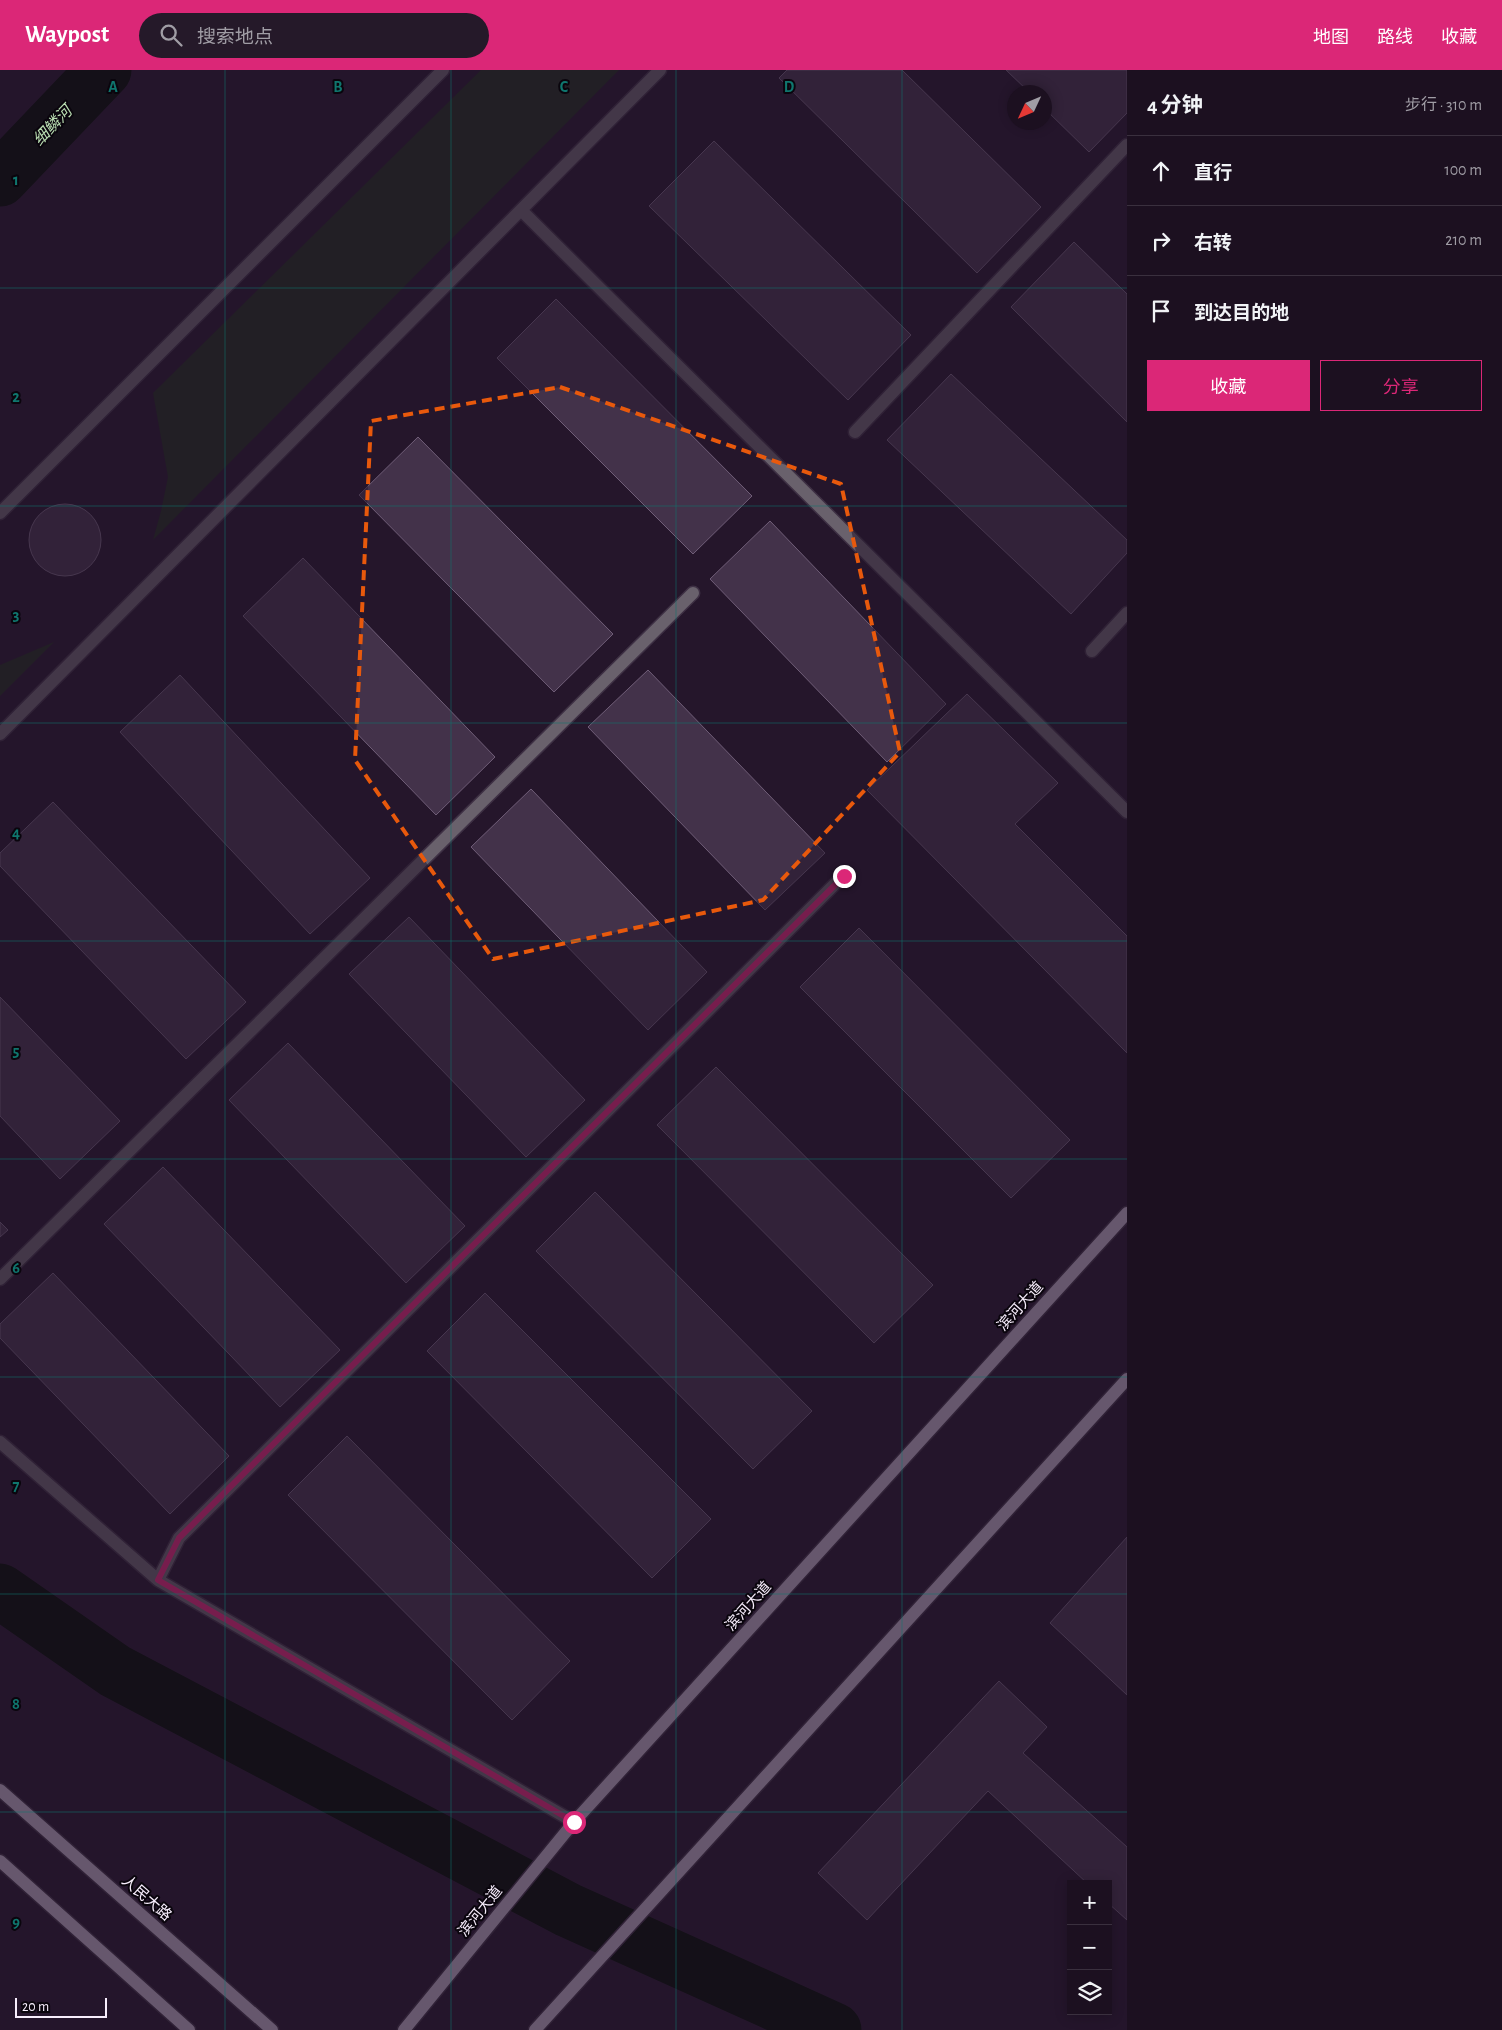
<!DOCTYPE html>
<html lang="zh">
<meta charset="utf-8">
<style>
body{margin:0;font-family:"Alegreya Sans","Noto Sans SC",sans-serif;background:#251929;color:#f1f3f6}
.controls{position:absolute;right:15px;bottom:15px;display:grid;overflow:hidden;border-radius:0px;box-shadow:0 2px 12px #0003}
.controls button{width:45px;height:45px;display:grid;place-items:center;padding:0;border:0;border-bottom:1px solid #3a303e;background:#1c1020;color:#f1f3f6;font:25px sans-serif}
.compass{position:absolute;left:1007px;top:15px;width:45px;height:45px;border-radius:50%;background:#1c1020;box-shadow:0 2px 12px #0003;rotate:226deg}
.scale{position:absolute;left:15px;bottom:12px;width:92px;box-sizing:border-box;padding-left:5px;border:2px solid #f7edfc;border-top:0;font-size:14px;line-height:18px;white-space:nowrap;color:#f7edfc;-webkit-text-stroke:4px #0a050d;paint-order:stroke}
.stop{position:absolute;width:15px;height:15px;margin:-11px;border:4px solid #db2777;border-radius:50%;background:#fff}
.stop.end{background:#db2777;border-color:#fff;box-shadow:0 1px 5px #0008}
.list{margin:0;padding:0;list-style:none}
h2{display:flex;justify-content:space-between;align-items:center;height:65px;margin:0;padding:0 20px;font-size:21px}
h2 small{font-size:16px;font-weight:400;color:#a09da5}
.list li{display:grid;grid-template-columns:32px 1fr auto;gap:15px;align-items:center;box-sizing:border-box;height:70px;padding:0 20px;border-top:1px solid #3a303e}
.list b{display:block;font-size:19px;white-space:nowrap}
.list em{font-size:16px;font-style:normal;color:#a09da5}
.actions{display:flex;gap:10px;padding:15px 20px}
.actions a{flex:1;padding:11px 0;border:1px solid #db2777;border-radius:0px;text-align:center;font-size:18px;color:#db2777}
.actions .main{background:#db2777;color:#fff}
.icon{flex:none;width:28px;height:28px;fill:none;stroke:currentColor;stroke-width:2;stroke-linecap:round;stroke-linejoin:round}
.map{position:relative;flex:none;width:1127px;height:1960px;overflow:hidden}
header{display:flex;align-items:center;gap:30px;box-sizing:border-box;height:70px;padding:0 25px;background:#db2777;color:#fff}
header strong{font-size:24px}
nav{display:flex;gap:28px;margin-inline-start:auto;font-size:18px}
.search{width:350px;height:45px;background:#251929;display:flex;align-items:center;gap:12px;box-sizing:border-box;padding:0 18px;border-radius:28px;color:#a09da5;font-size:19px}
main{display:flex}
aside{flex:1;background:#1c1020}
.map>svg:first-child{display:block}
.green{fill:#202a1e}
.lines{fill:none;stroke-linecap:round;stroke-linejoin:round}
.river{stroke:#010a00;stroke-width:55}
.building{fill:#43324a;stroke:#705e78}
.street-casing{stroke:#3e3044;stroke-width:15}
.primary-casing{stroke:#3e3044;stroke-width:15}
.street{stroke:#69616c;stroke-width:12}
.primary{stroke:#b6a7bd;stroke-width:12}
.route{stroke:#db2777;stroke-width:6}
.marked{fill:none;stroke:#e8590c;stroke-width:4;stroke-dasharray:10 6;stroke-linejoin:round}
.grid{fill:none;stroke:#0f766e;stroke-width:1;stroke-opacity:0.55}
.labels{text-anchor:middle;stroke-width:4;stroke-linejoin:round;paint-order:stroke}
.street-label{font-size:15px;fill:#f7edfc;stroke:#0a050d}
.water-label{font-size:16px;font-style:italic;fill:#badeb2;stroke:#0a050d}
.grid-label{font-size:16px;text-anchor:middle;font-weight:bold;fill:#0f766e;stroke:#0a050d;stroke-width:4;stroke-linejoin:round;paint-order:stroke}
</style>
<header>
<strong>Waypost</strong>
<div class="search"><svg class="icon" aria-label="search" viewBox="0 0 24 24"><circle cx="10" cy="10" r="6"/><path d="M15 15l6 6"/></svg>搜索地点</div>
<nav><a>地图</a><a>路线</a><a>收藏</a></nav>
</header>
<main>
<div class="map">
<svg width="1127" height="1960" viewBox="0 0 1127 1960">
<rect width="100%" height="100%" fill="#25162b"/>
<!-- green -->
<path class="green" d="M481,0H619L153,470L161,441L168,407L153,323Z
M54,572L0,626V595Z"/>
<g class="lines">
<!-- river -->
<path class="river" d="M0,109L104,0
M0,1521L115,1601L568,1840L834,1960"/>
</g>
<!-- building -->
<path class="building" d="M787,0H902L1041,137L977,203L779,8Z
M1006,0H1127V43L1089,82L1044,38V22H1029Z
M714,71L911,265L848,330L649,136Z
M1074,172L1127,224V352L1011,237Z
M556,229L752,426L693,484L497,288Z
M951,304L1127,470V483L1071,544L887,370Z
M418,367L613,564L554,622L359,425Z
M29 470a36 36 0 1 1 72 0a36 36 0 1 1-72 0Z
M770,451L946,634L887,692L710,509Z
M303,488L495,687L436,745L243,546Z
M648,600L825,783L765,840L588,657Z
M180,605L370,808L310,864L120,662Z
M967,624L1058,713L1015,754L1127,866V983L867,720Z
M531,719L707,902L648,960L471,777Z
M53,732L246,932L186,989L0,796V783Z
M409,847L585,1030L526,1087L349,904Z
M859,858L1070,1070L1011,1128L800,917Z
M0,927L120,1051L60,1109L0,1046Z
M288,973L465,1156L406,1213L229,1030Z
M716,997L933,1215L874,1273L657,1055Z
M163,1097L340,1280L280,1337L104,1154Z
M595,1122L812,1341L753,1399L536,1181Z
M0,1152L8,1160L0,1167Z
M53,1203L229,1386L170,1444L0,1268V1254Z
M485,1223L711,1449L652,1508L427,1281Z
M347,1366L570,1591L512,1650L288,1425Z
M1127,1467V1625L1050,1553Z
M999,1611L1047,1657L1023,1683L1127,1777V1850L1108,1833V1814H1088L988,1721L867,1850L818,1803Z"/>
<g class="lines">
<defs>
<path id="street" d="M521,140L1127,742
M855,362L1127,75
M0,443L443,0
M1092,581L1127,543
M0,664L660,0
M0,1209L693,523
M0,1372L158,1510L574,1752
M158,1510L179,1468L844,805"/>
<path id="primary" d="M0,1720L272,1960
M0,1791L189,1960
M404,1960L574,1752L1127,1143
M535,1960L1127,1309"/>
</defs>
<!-- street casing -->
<use href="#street" class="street-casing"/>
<!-- primary casing -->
<use href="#primary" class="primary-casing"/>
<!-- street -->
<use href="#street" class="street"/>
<!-- primary -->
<use href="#primary" class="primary"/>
</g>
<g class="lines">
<!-- route -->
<path class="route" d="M574,1752L158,1510L179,1468L844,806"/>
</g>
<!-- marked area -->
<path d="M0 0H1127V1960H0ZM560,317L841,414L900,682L763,830L493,889L355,690L371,351Z" fill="#25162b" fill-opacity=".55" fill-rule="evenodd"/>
<path class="marked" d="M560,317L841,414L900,682L763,830L493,889L355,690L371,351Z"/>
<!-- grid -->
<path class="grid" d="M225,0V1960M451,0V1960M676,0V1960M902,0V1960M0,218H1127M0,436H1127M0,653H1127M0,871H1127M0,1089H1127M0,1307H1127M0,1524H1127M0,1742H1127"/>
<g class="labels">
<!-- street labels -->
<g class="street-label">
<text transform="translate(1020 1236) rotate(-48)" y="5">滨河大道</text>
<text transform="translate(748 1536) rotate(-48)" y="5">滨河大道</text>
<text transform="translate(147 1828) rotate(41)" y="5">人民大路</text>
<text transform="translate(480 1841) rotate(-51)" y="5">滨河大道</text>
</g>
<!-- water labels -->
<g class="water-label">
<text transform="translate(52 55) rotate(-46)" y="6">细鳞河</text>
</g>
</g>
<g class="grid-label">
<text x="113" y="22">A</text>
<text x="338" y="22">B</text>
<text x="564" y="22">C</text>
<text x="789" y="22">D</text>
<text x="16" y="115">1</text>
<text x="16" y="332">2</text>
<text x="16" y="550">3</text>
<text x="16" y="768">4</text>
<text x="16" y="986">5</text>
<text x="16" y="1203">6</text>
<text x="16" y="1421">7</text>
<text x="16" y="1639">8</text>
<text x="16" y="1857">9</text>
</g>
</svg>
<div class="controls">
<button>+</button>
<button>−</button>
<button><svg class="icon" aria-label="layers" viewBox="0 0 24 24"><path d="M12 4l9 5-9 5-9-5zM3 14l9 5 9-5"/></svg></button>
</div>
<svg class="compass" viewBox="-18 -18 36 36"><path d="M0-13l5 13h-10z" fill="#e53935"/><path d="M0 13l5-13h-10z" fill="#a09da5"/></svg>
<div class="scale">20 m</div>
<div class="stop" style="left:574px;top:1752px"></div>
<div class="stop end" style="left:844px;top:806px"></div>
</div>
<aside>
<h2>4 分钟<small>步行 · 310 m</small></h2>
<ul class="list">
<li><svg class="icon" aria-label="ahead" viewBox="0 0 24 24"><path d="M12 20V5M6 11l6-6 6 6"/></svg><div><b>直行</b></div><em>100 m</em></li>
<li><svg class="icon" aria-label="right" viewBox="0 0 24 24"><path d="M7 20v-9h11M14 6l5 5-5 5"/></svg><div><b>右转</b></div><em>210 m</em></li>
<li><svg class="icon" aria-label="arrive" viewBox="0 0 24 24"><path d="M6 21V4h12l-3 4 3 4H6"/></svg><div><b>到达目的地</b></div></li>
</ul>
<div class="actions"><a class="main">收藏</a><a>分享</a></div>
</aside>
</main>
